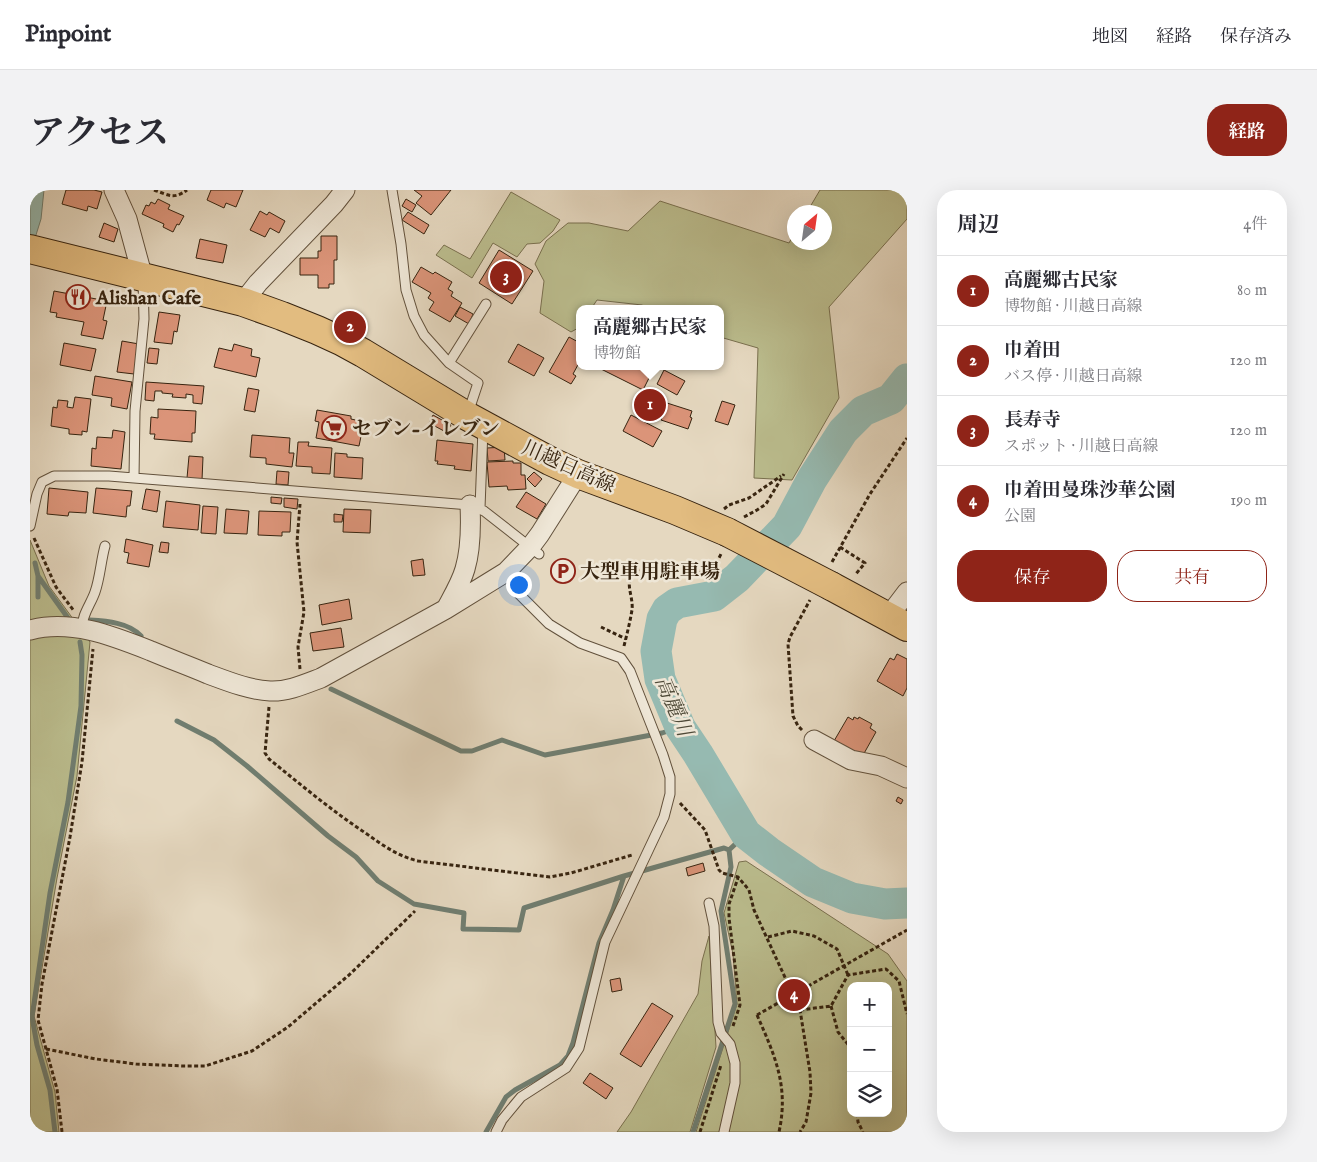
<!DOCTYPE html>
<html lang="ja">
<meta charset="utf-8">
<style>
body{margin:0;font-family:"IM FELL English","Noto Serif JP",serif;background:#f2f2f3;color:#2b2b33}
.controls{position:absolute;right:15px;bottom:15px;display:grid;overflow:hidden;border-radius:10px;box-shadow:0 5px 20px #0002}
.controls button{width:45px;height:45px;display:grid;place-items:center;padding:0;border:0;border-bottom:1px solid #e1e1e2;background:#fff;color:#2b2b33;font:25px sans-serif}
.compass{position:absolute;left:757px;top:15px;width:45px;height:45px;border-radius:50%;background:#fff;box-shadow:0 5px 20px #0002;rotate:29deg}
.you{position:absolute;left:488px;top:394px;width:18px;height:18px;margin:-12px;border:4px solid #fff;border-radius:50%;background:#1a73e8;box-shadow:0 0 0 8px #1a73e833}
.badge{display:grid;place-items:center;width:32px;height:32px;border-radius:50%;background:#8f2418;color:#fff;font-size:16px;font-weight:700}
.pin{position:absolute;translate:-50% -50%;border:2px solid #fff;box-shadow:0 1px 5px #0006}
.popup{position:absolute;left:546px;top:115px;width:148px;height:65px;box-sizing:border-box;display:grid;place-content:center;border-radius:10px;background:#fff;filter:drop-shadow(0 1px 4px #0005);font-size:16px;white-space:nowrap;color:#7c7c81}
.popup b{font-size:19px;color:#2b2b33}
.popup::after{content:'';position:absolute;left:50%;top:100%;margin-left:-10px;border:10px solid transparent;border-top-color:#fff}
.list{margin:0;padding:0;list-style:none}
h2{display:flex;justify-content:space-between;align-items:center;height:65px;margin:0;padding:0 20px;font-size:21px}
h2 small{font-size:16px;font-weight:400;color:#7c7c81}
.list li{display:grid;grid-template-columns:32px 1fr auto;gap:15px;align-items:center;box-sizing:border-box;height:70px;padding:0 20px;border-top:1px solid #e1e1e2}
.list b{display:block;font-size:19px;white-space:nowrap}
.list p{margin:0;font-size:16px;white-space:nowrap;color:#7c7c81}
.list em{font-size:16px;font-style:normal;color:#7c7c81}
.actions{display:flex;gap:10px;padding:15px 20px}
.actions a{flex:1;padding:11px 0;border:1px solid #8f2418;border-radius:20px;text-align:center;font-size:18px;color:#8f2418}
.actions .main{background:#8f2418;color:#fff}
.icon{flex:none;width:28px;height:28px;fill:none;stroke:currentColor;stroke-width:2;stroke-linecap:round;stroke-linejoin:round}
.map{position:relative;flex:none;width:877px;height:942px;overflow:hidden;border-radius:20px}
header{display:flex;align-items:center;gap:30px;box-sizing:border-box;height:70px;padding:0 25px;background:#fff;border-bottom:1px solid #e1e1e2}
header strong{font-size:24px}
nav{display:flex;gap:28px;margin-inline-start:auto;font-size:18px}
.intro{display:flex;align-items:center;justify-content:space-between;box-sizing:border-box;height:120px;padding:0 30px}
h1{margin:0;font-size:35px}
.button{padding:12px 22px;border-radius:20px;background:#8f2418;color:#fff;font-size:18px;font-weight:700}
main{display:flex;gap:30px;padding:0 30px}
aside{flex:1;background:#fff;border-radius:20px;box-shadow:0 5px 20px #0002}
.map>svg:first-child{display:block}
.green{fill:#bbbd8e;stroke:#79704f;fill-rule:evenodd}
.water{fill:#96bab1;stroke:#707e71}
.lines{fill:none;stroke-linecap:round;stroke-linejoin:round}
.stream{stroke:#707e71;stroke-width:5}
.river{stroke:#96bab1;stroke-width:31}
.building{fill:#db9479;stroke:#372410}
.lane-casing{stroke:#62513c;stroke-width:11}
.street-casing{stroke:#62513c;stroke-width:21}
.primary-casing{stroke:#372410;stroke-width:30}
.path{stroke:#372410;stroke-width:3;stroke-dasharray:4 2.5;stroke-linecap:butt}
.lane{stroke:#eee6d6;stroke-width:9}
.street{stroke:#eee6d6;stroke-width:19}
.primary{stroke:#e2bc80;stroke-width:28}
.primary-bridge-casing{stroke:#372410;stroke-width:30;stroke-linecap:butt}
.path-bridge{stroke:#372410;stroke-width:3;stroke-dasharray:4 2.5;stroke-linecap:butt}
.primary-bridge{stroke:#e2bc80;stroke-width:28}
.labels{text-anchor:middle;stroke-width:5;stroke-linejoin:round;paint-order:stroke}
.poi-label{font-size:20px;font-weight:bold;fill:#372410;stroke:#eee6d6;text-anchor:start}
.street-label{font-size:20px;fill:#372410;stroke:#eee6d6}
.water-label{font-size:21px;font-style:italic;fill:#4f4a38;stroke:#eee6d6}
</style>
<header>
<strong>Pinpoint</strong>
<nav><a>地図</a><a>経路</a><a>保存済み</a></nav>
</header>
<div class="intro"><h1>アクセス</h1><a class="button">経路</a></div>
<main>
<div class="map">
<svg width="877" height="942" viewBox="0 0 877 942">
<rect width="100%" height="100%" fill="#e5d8c0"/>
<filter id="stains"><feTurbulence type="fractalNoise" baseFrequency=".004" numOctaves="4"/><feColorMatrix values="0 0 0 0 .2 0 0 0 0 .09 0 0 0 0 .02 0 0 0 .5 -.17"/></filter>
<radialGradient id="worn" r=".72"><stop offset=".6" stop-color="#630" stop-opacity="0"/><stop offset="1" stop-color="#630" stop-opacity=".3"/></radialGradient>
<!-- green -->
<path class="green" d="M790,0H877V29L799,117L809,208L762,290L724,288L728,158L690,147V119H619L612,115L567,110L561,119H550V137L541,142L510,123L514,91L505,74L516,51L538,33H559L598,41L630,11L759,53L764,44V52H794V22H777Z
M481,2L530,30L523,41L510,53L497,54L487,67L463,53L442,88L406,65L414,55L440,69Z
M0,350L19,396L60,452L47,586L27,688L4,826L25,902L29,942H0Z
M716,671L858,764L877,791V942H666L707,814L703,764L694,723L709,672ZM821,796H858V923H821Z
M679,746L686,857L660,942H587L601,922L668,804L672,771Z"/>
<!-- water -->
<path class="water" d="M0,0H14L11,29L0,64Z"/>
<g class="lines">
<!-- stream -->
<path class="stream" d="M5,373L8,386V407
M8,386L38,428
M58,430C75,431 99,432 111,446
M301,499L431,561H442L472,550L515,565L632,543L650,537
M147,531L184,550L217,576L298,646L326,667L348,691L384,714L434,723L433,739L489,740L494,718L594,686
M25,942L20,900L7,855L2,827L20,703L38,612L51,516L52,465L50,452
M456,942L476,907L485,900L530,875L538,866L543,853L569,753L583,720L594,686L694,658L699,660
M663,942L705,814L691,721L701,677L699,660L716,644"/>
<!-- river -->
<path class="river" d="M877,189L861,209L833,221L813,241L782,289L757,336L707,388L684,406L647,413L637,420L632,429L626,461L630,489L650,537L668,564L716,644L739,662L783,692L822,708L855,714L877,713"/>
</g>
<!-- building -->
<path class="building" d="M36,0H64L72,2L67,19L58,16L57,21L32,14Z
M181,0H213L206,17L196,13L194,18L177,10Z
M384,0H421L401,25L386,13L392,6Z
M128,9L140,15L138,19L154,26L149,35L147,34L143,42L133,37L134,34L112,24L116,15L119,16L121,12L125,14Z
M376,9L386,15L382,22L372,16Z
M230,21L237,25L239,22L255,31L249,43L240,38L235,47L220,40Z
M378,22L399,35L394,44L372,30Z
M74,33L88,39L84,52L69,47Z
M291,46H307V70H304V94H299V98H288V85H270V68H288V61H291Z
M170,49L197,55L193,73L166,68Z
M469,60L503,81L482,114L449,93Z
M391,77L403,84L405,82L422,92L418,99L423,102L421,106L432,113L420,132L399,120L404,112L398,108L401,103L382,92Z
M24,101L77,111L73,130L77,131L73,149L51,145L54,132L26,127L27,123L20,122Z
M430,117L443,124L439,134L425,126Z
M129,122L150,125L147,142L144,141L142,154L124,152Z
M539,147L550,153V171L543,184L546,186L541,194L519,182Z
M92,151L109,154L104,184L87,182Z
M34,153L66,159L61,181L30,175Z
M204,154L222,159L221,166L230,168L226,187L184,177L189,158L202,161Z
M488,154L514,168L504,186L478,172Z
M119,158L129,159L127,174L117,173Z
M565,176H625L613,200Z
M634,180L655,191L647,205L627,194Z
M65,186L102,192L97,219L81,216L82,208L62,205Z
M116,192L174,196L172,214L163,213V205L156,204V208L142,207L143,204L132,203V201H125L124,211L115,210Z
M218,198L229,200L225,222L214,220Z
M45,207L61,209L57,242L52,241V245L39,244V239L21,236L23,217L27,218L28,210L38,211L37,217L43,218Z
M692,211L705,215L698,235L685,231Z
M637,213L662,221L660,227L662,228L658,239L631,230Z
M128,219L166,221L165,243H162V252L124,249L125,244H120L121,227L128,228Z
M287,220L321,226V229L334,232L329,256L286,248L289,232L285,231Z
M403,225L421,235L418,240L415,239L414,241L399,233Z
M601,225L632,241L623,257L593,241Z
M83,240L95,242L91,279L61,276L62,258L66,259L67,247L82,248Z
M222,245L260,248L259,263H264L262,277L236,274V268L220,267Z
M407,250L443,254L441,281L424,279L425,276L407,274L408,271H405Z
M268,252H279L278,256L302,258L300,284L282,283V277L266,276Z
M474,257L475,270L458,271L457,258Z
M305,263L317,264V267L333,268L332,289L304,287Z
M159,266L173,267L172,290L157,288Z
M483,271V273H491V285H495L496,299L478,300L477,296L459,297L457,272Z
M247,281L259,282L258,295L246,294Z
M504,282L512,289L505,297L497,289Z
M19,298L58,302L56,323L39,322L38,326L17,324Z
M66,298L102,301L100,316H97L96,327L63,323Z
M116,299L130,301L127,322L112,319Z
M496,302L516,314L507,329L486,317Z
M241,307L252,308L251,314L241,313Z
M254,308L268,309L267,319L254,317Z
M136,311L170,315L168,340L133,337Z
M173,316L188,317L186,344L171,343Z
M196,319L219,321L217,344L194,343Z
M314,319L341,320L340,343L313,342Z
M229,321L261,322L260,342H252V346L228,345Z
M304,324L313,325L312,332H304Z
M96,349L123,355L119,377L97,373L99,363L94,362Z
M131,352L139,353L138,363L129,362Z
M393,369L395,385L383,386L381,371Z
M319,409L322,429L292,435L289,415Z
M311,438L314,457L283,461L280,443Z
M867,464L877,469V498L873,506L847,491L860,468L864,470Z
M818,527L823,530L824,527L828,529L829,527L842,534L840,538L846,542L832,567L804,551Z
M868,607L873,610L871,614L866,611Z
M673,673L675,681L658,686L656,678Z
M590,788L592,800L582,802L580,790Z
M622,813L643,826L611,877L590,864Z
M560,883L583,898L576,909L553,893Z"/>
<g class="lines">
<defs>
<path id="lane" d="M362,0L371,54L376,100L384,126L394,145L419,173L448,193L438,223
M419,173L456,114
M104,288L105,221L114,129L113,91
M450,318L453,238
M0,336L7,304L12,292L24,286H79L440,315L454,321L509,364
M52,438C52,424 61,414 65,402C70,388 71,370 75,356
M679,713L684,736L688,832L691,843L700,854L705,873V893L694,942
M466,942L472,930L491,907L536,878L549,858L575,752L634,627L640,604V587L633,565L600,481L591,468L550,453L519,434L489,404L476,382"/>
<path id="street" d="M84,0L97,29L113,88
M213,112L228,93L304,14L315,0
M416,419C423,406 431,393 435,379C441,359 441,336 440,315
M858,427L877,402
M0,440C41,429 83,446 121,461C140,469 159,476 178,484C197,491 219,500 240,501C257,502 275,494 291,488L416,419L476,382L501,356L510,344L548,284
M784,550L821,570L851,576L877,588"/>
<path id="primary" d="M0,59L213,112L252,126L287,140L311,151L333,163L437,226L520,271L548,284L645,320L697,342
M801,396L877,437"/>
</defs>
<!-- lane casing -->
<use href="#lane" class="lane-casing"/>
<!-- street casing -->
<use href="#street" class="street-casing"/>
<!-- primary casing -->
<use href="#primary" class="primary-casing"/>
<!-- path -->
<path class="path" d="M124,0C139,5 143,10 157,0
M694,319L699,315L719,308L751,286
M714,327L727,320L736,314L754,284
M4,348L26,397L44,421
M810,357L835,373L825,385
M802,372L840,304L877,248
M571,437L596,449
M594,456C597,444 600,432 602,420C604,404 590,387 611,378C627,379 666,387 679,380C685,376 688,370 691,364
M270,479L268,457L274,422L267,352L270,314
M239,517L235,563L239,569C270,594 301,620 334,642C351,654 367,666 388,671L520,687L541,683L602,665
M772,540L768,536L763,526L758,454L760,447L780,410
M650,613L675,640L689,680L692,683L708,687L719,700L724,720L770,820L780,882L781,903L776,932L770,942
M738,747L762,741L784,746L807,759L818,785
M801,816L808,842L821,858
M770,820L801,816L818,785L856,779L869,791L877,824
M727,825C745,866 759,896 749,942
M703,836L710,815L699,728V714L708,688
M16,859L66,869L106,874L154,876H175L222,861L258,837L319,785L385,721
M827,923L828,932L833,942
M32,942L27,899L8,830L12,794L40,647L52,572L63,459
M670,942L691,875"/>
<!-- lane -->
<use href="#lane" class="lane"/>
<!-- street -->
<use href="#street" class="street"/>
<!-- primary -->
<use href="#primary" class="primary"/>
<defs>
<path id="primary-bridge" d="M697,342L801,396"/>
</defs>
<!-- primary-bridge casing -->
<use href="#primary-bridge" class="primary-bridge-casing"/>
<!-- path-bridge -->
<path class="path-bridge" d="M727,825L877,740"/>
<!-- primary-bridge -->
<use href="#primary-bridge" class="primary-bridge"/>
</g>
<!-- icons -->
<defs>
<symbol id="restaurant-ring" viewBox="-11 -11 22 22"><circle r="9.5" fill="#eee6d6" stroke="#8f2418" stroke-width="1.5"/><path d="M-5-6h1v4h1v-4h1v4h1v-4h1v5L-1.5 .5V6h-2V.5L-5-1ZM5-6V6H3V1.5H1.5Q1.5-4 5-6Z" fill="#8f2418"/></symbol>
<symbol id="supermarket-ring" viewBox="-11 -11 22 22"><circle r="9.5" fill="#eee6d6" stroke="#8f2418" stroke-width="1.5"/><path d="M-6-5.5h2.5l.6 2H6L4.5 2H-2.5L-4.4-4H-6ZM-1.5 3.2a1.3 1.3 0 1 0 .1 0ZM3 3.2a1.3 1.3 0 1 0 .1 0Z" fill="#8f2418"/></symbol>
<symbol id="parking-ring" viewBox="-11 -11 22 22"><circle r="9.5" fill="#eee6d6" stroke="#8f2418" stroke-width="1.5"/><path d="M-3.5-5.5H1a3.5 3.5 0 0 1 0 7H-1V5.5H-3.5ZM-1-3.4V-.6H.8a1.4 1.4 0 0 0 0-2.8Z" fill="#8f2418"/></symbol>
</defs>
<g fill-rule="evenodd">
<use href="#restaurant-ring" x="34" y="93" width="28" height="28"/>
<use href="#supermarket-ring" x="290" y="224" width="28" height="28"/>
<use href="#parking-ring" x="519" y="367" width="28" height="28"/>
</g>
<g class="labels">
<!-- poi labels -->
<g class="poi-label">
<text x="66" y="114">Alishan Cafe</text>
<text x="322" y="245">セブン-イレブン</text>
<text x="550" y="388">大型車用駐車場</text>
</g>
<!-- street labels -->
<g class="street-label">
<text transform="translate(539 276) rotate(24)" y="7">川越日高線</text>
</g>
<!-- water labels -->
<g class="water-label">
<text transform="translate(644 516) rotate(67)" y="7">高麗川</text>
</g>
</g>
<rect width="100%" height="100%" filter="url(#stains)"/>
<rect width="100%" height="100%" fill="url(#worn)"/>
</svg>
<div class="controls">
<button>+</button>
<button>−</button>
<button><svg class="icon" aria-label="layers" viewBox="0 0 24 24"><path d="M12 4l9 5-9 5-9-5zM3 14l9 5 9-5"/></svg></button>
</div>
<svg class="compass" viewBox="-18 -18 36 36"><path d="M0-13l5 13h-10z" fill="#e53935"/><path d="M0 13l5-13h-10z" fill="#7c7c81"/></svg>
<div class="you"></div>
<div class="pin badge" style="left:620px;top:215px">1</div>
<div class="popup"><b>高麗郷古民家</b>博物館</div>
<div class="pin badge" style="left:320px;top:137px">2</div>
<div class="pin badge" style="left:476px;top:87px">3</div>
<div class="pin badge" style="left:764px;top:805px">4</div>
</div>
<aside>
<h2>周辺<small>4件</small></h2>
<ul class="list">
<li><span class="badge">1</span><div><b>高麗郷古民家</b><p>博物館 · 川越日高線</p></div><em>80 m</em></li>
<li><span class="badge">2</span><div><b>巾着田</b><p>バス停 · 川越日高線</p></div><em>120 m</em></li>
<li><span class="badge">3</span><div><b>長寿寺</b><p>スポット · 川越日高線</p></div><em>120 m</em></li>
<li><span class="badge">4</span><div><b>巾着田曼珠沙華公園</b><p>公園</p></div><em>190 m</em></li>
</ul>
<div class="actions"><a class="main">保存</a><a>共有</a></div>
</aside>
</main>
